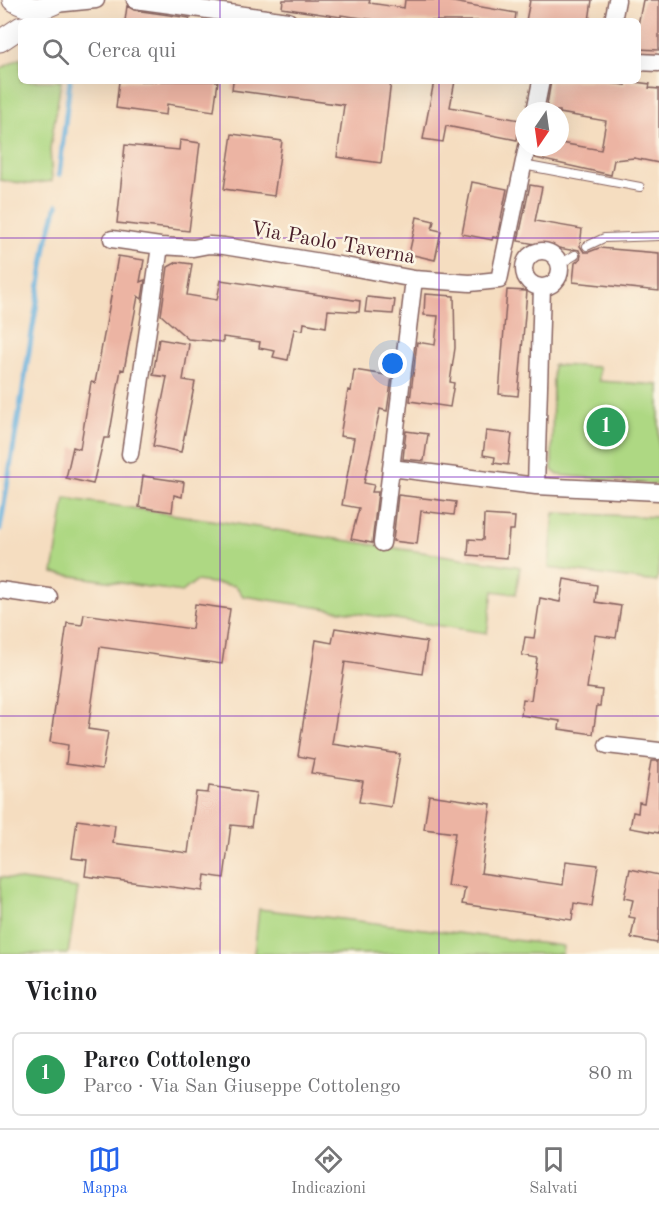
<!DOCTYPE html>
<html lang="it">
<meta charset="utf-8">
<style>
body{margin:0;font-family:"Old Standard TT",serif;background:#f2f2f2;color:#202124}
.compass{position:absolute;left:515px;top:102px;width:54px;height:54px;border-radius:50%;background:#fff;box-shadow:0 6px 24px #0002;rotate:193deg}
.you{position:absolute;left:393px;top:364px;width:21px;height:21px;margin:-15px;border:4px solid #fff;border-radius:50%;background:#1a73e8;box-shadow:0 0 0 9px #1a73e833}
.badge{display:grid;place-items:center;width:39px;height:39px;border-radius:50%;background:#2563eb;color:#fff;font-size:20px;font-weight:700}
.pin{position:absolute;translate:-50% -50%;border:3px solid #fff;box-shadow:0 2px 6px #0006}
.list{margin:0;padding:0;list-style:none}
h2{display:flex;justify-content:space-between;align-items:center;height:78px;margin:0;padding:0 24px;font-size:26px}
h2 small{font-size:20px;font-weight:400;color:#757577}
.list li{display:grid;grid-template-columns:39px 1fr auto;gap:18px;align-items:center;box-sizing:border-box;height:84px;margin:0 12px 12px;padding:0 12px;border:2px solid #e0e0e0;border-radius:9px}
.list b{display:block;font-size:22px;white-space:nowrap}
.list p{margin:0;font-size:20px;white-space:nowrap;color:#757577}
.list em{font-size:20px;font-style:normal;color:#757577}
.icon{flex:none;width:33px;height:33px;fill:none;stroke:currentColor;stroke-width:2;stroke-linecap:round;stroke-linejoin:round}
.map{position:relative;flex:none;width:659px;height:954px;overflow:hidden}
.search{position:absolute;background:#fff;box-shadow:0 6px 24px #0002;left:18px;right:18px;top:18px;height:66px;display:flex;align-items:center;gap:15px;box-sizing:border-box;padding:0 21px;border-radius:9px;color:#757577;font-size:22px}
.sheet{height:174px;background:#fff}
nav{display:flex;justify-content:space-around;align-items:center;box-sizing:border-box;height:84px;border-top:2px solid #e0e0e0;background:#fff;font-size:16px;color:#757577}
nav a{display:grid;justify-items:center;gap:3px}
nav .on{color:#2563eb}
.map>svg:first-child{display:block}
.green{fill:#aed883;stroke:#7c7c57;stroke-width:1.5}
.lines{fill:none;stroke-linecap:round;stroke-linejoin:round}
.stream{stroke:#64afdd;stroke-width:5}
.building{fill:#ecb4a3}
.service-casing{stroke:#86625f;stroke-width:10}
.minor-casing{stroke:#86625f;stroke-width:19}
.tertiary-casing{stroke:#86625f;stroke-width:23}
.service{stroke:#fff;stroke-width:8}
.minor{stroke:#fff;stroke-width:16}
.tertiary{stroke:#fff;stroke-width:21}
.grid{fill:none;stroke:#7b2cbf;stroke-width:1.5;stroke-opacity:0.55}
.labels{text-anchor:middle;stroke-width:5;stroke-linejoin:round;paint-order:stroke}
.street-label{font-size:21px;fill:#4a1f2b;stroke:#fcf5e5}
</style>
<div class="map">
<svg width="659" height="954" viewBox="0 0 659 954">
<rect width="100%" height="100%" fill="#fcf5e5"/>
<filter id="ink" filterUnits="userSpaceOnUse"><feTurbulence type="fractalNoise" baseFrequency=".0167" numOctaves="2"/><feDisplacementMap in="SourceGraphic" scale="12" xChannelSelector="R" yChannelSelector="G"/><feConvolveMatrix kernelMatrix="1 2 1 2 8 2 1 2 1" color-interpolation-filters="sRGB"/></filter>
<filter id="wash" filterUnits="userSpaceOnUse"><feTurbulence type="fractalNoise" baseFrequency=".008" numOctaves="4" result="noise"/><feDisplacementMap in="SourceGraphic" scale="24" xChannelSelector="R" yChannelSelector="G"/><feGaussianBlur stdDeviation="1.35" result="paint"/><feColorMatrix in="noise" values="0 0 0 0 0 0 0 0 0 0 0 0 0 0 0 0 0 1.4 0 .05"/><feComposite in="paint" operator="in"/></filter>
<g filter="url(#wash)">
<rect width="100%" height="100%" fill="#f5ddc0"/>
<!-- green -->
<path class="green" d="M21,58V81H61L50,149L52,181L29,184L0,180V69Z
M553,365L599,367V381L659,385V485L558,475L552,470Z
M65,498L520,567L516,594L493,591L487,633L243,596L236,586L196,581L182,592L53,573Z
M554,513L659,517V564L657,582L549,568Z
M0,877L78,888L68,954H0Z
M259,909L563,946L562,954H254Z"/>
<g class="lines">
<!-- stream -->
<path class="stream" d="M59,175L70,81
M0,529L47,241L57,205"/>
</g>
<g id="blocks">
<!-- building -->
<path class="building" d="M283,0H370L369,3L404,8L405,0H442L516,13L515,21H383L341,15V17L282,8Z
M530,0H592L589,21H526Z
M643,0H659V50L638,49V25Z
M127,6L134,10L190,18L189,21H125Z
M119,81H218L214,111L167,104L166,115L116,108Z
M233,81H391L381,163L337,157L344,105L232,90Z
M434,81H455L450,107L520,120L517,140L446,126L443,142L423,139Z
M551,81H594L626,85L625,81H627L650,84L649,88L659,89V163L634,158L614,160L611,175L535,158L537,147H560V143L601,150L606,121L560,113V111H546Z
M232,134L282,141L274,196L224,189Z
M180,140L200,143L189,231L117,223L125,145L179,150Z
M472,182L507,189L497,238L493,237L492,240L462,234Z
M530,185L542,187L535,221L582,229L580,246L584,252H589L599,248L659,253V291L573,282L575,263L580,259L581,255L579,250L574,249L570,250L518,241Z
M417,217L434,221L432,229L441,231L435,260L409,254Z
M118,256L144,260L140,282L145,280L142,299L138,296L124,370L121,369L109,438H104L93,484L66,478L73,447L80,449L91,382L95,383L107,319Z
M177,262L192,264L187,295L217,300L221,280L360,301L359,312L328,310L326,327L304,323L303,330L294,329L288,360L273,357L275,351L259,348L260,342L223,337V342L188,339L161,315L168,267Z
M507,290L527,291L518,396L499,394Z
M425,294L454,296L455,348L450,382L454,383L450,407L410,401L417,342L435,345L438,316L424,315Z
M367,297L395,300L393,314L365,312Z
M159,339L189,344L183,380L195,382L181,452L153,446L167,377L153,375Z
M354,370L392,376L387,411L380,409L364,483L374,485L372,492H378L372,543L351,539L359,508L342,505L354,438L340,436L348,390L351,391Z
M406,431L428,434L424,461L403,459Z
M486,431L512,434L508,465L494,463L495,457L483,455Z
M143,476L184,482L182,497L174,495L172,512L139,507Z
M398,495L456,502L454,515L421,511L417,544L393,541Z
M484,515L515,517L514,530H509L507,558L468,555L469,539L483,540Z
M564,579L597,585L595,602L621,606L616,638L595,635L587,688L602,690L600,706H597L593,734L559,729L560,721L521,715L523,699L531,700L537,658L522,655L525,637L534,638L540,598L560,602Z
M195,604L230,609L222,664L100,647L88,729L108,732L102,769L66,764L68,745L50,742L67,623L82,625L84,614L192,629Z
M335,628L427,642L422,674L345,662L332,744L400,754L391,807L359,802L363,781L311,773L314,759L298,756L316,640L332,643Z
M651,761H659V833L630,828L633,812L638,813L639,802L644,803Z
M209,786L256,793L251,827L231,825L224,878L205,875L203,891L85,876L87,860L72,858L77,820L115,825L113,843L188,853L196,792L208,793Z
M429,795L491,804L481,873L563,885L566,861L598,865L592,906L574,903L572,920L462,904L465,888L447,886L455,833L424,829Z
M630,869L659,875V931L657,943L631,938L635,918L629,917L633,900L624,898Z"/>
</g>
</g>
<g filter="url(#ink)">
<use href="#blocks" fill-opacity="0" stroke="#86625f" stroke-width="1.5"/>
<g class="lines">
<defs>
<path id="service" d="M523,165L640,187
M587,246L604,238L659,236
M557,261H565L575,255"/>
<path id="minor" d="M135,0L288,21
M55,4L96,0
M613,21L617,0
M638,62L659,63
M535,111L541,81
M112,239L160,246L193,248L209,245L224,246L345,266L414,279L470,283L499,280L527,147
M524 269a18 18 0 1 1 36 0a18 18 0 1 1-36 0Z
M130,454L160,246
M391,468L536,486L659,492
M536,486L542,287
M382,543L414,279
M0,590L49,597
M607,745L659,751"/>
<path id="tertiary" d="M13,0C28,10 45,11 60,0
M0,41L21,27"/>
</defs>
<!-- service casing -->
<use href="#service" class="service-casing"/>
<!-- minor casing -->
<use href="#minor" class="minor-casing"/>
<!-- tertiary casing -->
<use href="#tertiary" class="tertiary-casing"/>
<!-- service -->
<use href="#service" class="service"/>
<!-- minor -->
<use href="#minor" class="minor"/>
<!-- tertiary -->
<use href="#tertiary" class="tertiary"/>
</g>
</g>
<!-- grid -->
<path class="grid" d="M220,0V21M439,0V21M220,81V954M439,81V954M0,238H659M0,477H659M0,716H659"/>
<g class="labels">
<!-- street labels -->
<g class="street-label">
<text transform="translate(333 242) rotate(10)" y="7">Via Paolo Taverna</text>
</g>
</g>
</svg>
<svg class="compass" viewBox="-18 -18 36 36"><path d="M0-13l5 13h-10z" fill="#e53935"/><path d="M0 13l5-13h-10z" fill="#757577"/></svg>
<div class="you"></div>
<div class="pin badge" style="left:606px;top:427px;background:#2e9e5b">1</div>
<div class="search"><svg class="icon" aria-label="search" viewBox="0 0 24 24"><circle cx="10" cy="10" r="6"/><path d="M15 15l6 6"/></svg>Cerca qui</div>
</div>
<section class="sheet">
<h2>Vicino<small></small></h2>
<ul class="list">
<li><span class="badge" style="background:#2e9e5b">1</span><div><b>Parco Cottolengo</b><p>Parco · Via San Giuseppe Cottolengo</p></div><em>80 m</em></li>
</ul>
</section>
<nav>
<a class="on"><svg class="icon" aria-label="map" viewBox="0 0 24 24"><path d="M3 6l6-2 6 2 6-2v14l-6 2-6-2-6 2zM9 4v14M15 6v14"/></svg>Mappa</a>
<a><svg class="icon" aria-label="directions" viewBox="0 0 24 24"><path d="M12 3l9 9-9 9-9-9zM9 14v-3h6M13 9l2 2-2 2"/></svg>Indicazioni</a>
<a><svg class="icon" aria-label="saved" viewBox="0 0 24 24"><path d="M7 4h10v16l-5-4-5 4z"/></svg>Salvati</a>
</nav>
